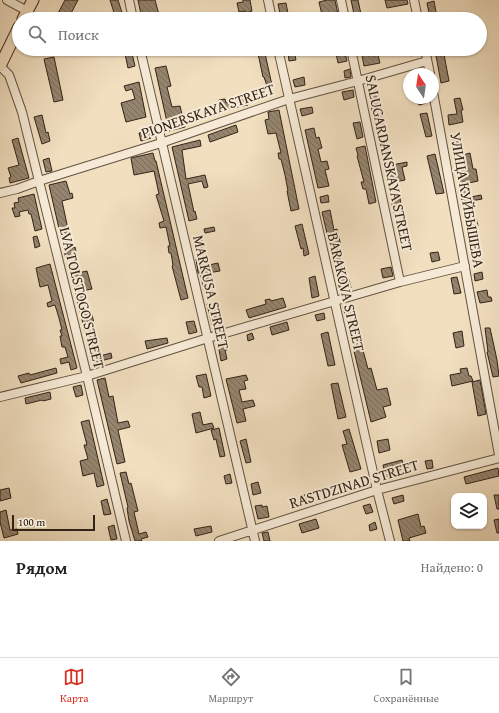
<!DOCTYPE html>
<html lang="ru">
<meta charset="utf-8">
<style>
body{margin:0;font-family:"Gentium Book Plus",serif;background:#f2f2f2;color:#222}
.controls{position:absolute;right:12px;bottom:12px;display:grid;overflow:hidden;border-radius:8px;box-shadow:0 1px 3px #0004}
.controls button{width:36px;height:36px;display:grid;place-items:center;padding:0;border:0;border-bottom:1px solid #e0e0e0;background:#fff;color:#222;font:20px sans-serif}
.compass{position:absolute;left:403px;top:68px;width:36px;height:36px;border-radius:50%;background:#fff;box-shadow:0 1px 3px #0004;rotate:347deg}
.scale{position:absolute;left:12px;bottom:10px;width:83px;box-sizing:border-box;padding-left:4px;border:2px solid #322317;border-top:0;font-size:11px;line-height:14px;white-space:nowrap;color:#322317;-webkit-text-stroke:3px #f6ead6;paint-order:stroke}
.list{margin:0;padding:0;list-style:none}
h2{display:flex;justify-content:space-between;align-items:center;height:52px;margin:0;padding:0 16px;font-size:17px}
h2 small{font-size:13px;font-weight:400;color:#767676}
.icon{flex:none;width:22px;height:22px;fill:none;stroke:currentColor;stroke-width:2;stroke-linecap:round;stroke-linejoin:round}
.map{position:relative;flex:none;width:499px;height:541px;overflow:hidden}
.search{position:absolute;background:#fff;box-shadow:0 1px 3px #0004;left:12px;right:12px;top:12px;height:44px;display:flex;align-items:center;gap:10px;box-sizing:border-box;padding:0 14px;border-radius:22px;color:#767676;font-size:15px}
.sheet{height:116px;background:#fff}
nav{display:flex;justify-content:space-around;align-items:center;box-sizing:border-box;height:56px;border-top:1px solid #e0e0e0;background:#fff;font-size:11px;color:#767676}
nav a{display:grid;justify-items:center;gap:2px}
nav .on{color:#d93025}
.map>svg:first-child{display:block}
.building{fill:url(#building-back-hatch);stroke:#322317}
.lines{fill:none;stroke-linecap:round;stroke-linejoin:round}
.minor-casing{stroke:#625241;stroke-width:10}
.major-casing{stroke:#322317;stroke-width:13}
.minor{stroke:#f6ead6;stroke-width:8}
.major{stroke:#f1dfc0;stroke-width:11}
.labels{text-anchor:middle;stroke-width:4;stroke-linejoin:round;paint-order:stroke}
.street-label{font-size:15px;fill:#322317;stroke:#f6ead6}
</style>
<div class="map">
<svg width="499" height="541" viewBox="0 0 499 541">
<defs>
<pattern id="building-back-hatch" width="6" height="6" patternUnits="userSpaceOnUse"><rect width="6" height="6" fill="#95856f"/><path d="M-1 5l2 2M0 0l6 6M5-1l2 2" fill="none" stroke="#7a6c5a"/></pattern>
</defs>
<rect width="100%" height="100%" fill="#f1dfc0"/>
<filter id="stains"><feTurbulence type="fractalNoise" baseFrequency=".005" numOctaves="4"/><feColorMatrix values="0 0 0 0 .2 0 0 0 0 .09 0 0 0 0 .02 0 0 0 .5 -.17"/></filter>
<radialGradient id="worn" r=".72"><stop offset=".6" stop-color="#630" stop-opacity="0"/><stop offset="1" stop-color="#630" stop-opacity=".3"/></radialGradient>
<!-- building -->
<path class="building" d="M65,0H78L68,19H55Z
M110,0H118L124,19H116Z
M138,0H155L159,15L142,19Z
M243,0H250L252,11L246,13V11L239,12L237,3L243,2Z
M327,0H335L339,19H333L332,13L322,15L319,2Z
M351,0H358L362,19H355Z
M385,0H407L408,4L387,8Z
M434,1L437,17L430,18L427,3Z
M286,3L289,19H281L278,4Z
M124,49H131L135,66L128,68Z
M257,49H264L272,85L267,86L264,77H263Z
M335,49H344L347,61L338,63Z
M366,49H371L373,56L378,55L380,63L364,66L361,50Z
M409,49H416L417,54L411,56Z
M439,49H443L449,81L441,83L435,50Z
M294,51L296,60L289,61L288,53Z
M54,57L63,100L54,102L44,59Z
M166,66L171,86L167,87L172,107L180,106L185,127L169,131L155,68Z
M350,69L351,77L345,78L344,71Z
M419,69L420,74H412V71Z
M304,77L305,85L295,87L293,80Z
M139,82L146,117L126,122L121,103L135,99L132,89L126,91L124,86Z
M377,89L382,108H380L385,130L377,132L370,101H371L369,91Z
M353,90L354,97L344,100L342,92Z
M246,98L248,105L222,110L219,100L225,99L226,103Z
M417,98H425L426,103L419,105Z
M460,98L463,110H461L463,122L449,125L448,115L457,114L454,99Z
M312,107L313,113L302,116L300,109Z
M279,110L299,209L291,211L287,191H288L285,175L281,159H279L278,153H281L276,133L268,134L265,120L269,119L268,112Z
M427,113L432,136L426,137L420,114Z
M42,115L46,133L48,132L50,141L42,144L34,117Z
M360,122L363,137L357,139L353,123Z
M236,125L238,132L210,142L208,135Z
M314,128L316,138L319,137L322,148L318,149L321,162L327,161L329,169L325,170L329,186L318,188L305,130Z
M149,130L151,138L141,141L139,133Z
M460,136L463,155L470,153L473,169H476L478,181L469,183L471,197L481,195L482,199L471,201L473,210L464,212L454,156H456L453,138Z
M18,138L29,178L10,183L9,178L11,177L8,168L19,165L12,140Z
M200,140L201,146L182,150L186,179L205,175L208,187L204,188L202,181L188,184L194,212L195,211L197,219L189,221L172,147Z
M365,146L376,202L369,204L366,189H363L361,182H364L357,156L358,155L356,148Z
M389,148L392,165L407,162V166L402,167L405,180L389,183L382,150Z
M153,153L155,161H156L188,298L181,300L172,266L173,265L171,253H169L168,246H170L166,227L160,228L159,223L164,221L156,195L159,194L154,171L134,175L131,158Z
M435,154L444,193L436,194L427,156Z
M49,158L52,171L46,172L43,160Z
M66,181L70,194L72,193L73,198L62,201L72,248L75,247L77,256L66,259L49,185Z
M34,194L42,229L35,231L31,214H29L28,210L19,212L20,216L15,217L12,208H15L14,203L19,202L18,198Z
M328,195L329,202L321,203L320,197Z
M400,198L402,211L394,213L391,200Z
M330,210L334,230L337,229L341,246L337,247L345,280L349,279L351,288L340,290L322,212Z
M476,218L478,226L468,228L466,220Z
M302,224L309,254L304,256L303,248L301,249L295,226Z
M214,227L215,231L205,233L204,229Z
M37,236L40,246L35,248L33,237Z
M201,237L203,247L195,249L193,239Z
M438,252L440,260L432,262L430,253Z
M207,257L209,265L218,263L220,271L207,273L211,291L205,293L200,273H198L196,259Z
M50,264L77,368L71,370L69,362L61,364L60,359L68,357L65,347H62L60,336H62L60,330H62L59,318L55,305L48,307L47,303L52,301L48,285L40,287L36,268Z
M391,267L393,276L383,278L381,269Z
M77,270L78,273L87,271L92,289L82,291L87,312L91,311L93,319L97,339L93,340L96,349H98L100,356L111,353L112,358L93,363L70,272Z
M482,272L483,279L475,281L474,274Z
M315,276L319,296L312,298L309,278Z
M457,277L461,293L454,294L451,278Z
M487,290L488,297H491L492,301L480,303L477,292Z
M283,298L286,307L249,318L246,310L266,304L265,300L270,299L271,301Z
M215,302L220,323L212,325L207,304Z
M351,305L353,312L345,314L343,307Z
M324,313L325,319L317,321L315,315Z
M194,321L197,332L189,334L186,322Z
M287,322L289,330L272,335L270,327Z
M356,324L368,369L371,368L377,390L387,388L391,405L383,407L386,417L371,422L348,326Z
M485,328H490L497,360L499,376L493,377L487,352H488Z
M462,331L464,346L456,348L453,333Z
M328,332L335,365L328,366L321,334Z
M252,333L254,339L248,341L247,335Z
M167,338L168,343L147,349L145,341Z
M225,342L227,350H225L227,359L221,361L218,344Z
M56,368L57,373L21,383L18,376L29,373L30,375Z
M467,368L469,376H471L473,381L452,386L450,375L461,373L460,369Z
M206,374L211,396L204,398L202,387H199L196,376Z
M246,375L248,380L244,381L246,389L239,390L242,402L253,400L255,406L243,409L246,421L237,423L226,379Z
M105,378L109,397L113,396L118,423L128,421L130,427L118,430L125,462L117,464L97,380Z
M480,380L486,414L478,416L472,382Z
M338,383L346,417L338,419L331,384Z
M81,385L83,395L76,397L73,387Z
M50,392L51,399L43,401L42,400L26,404L25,398Z
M200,412L203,425L212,423L214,428L196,433L192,414Z
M89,420L104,485L97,487L94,473L83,476L80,461L88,459L84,445H87L81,422Z
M219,428L225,456L220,457L216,439L214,440L211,430Z
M349,429L361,469L350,472L342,445L347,444L343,431Z
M246,439L251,462L246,463L240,441Z
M388,439L390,450L379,453L377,441Z
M402,460L406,474L386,479L383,465Z
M432,460L433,468L427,469L425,461Z
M498,468L499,476L466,484L464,477Z
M126,472L129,484L131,483L138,511L134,512L139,534L146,532L148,537L141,539L142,541H135L129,521L127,508L128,507L120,473Z
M230,474L232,483L226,484L224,476Z
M258,482L261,493L253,495L251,484Z
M9,488L11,498L0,501V490Z
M312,493L314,499L303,503L301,496Z
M403,495L404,501L394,504L392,498Z
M494,495H499V509H497Z
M107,499L111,514L104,515L101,501Z
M370,504L373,512L366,514L363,506Z
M262,505V507L267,506L269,517L258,519L255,506Z
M6,510L10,530L17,529L18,534L4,538L0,522V512Z
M418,514L421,527L424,526L426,533L409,538L410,541H403L398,520Z
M316,519L319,528L302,533L299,524Z
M499,519V533H497L494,520Z
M375,522L377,529L370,531L369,525Z
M114,525L117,539L111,540L108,527Z
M211,526L212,532L196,536L194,529Z
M268,532L270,541H264L262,533Z"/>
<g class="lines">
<defs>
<path id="minor" d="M7,0L27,11
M129,0L133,19
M268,0L272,19
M341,0L345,19
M414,0L418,19
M140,49L255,541
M278,49L377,490L390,541
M351,49L400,282
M425,49L430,74
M0,66L9,75L22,112L87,376L126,541
M433,92L499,455
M0,193L17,189L39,181L161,143L289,99L358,81L427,61
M0,397L87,376L208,338L400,282L465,266
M219,541L377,490L499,458"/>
<path id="major" d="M23,19L33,0
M0,66L19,27"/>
</defs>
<!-- minor casing -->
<use href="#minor" class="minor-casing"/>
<!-- major casing -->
<use href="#major" class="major-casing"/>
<!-- minor -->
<use href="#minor" class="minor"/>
<!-- major -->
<use href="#major" class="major"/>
</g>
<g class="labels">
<!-- street labels -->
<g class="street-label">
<text transform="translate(208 111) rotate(-19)" y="5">PIONERSKAYA STREET</text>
<text transform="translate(389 163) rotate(78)" y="5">SALUGARDANSKAYA STREET</text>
<text transform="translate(467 200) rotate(80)" y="5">УЛИЦА КУЙБЫШЕВА</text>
<text transform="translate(211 292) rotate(77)" y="5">MARKUSA STREET</text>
<text transform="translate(346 292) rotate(77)" y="5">BARAKOVA STREET</text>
<text transform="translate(82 298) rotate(76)" y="5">LVA TOLSTOGO STREET</text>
<text transform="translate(354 484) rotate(-17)" y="5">RASTDZINAD STREET</text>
</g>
</g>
<rect width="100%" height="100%" filter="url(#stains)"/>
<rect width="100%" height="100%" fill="url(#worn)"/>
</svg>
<div class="controls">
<button><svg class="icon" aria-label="layers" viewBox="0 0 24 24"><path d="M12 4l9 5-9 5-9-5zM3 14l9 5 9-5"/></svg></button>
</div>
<svg class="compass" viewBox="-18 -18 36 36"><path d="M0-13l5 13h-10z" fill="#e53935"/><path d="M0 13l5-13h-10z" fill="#767676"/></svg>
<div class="scale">100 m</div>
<div class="search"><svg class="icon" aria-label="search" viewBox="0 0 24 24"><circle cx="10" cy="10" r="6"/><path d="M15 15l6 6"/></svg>Поиск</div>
</div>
<section class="sheet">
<h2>Рядом<small>Найдено: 0</small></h2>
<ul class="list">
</ul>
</section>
<nav>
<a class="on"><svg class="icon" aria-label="map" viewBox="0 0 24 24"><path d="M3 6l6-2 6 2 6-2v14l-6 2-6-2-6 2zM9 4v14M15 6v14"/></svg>Карта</a>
<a><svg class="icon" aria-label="directions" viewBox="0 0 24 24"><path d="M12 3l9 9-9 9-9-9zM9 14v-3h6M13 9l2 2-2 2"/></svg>Маршрут</a>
<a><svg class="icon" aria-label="saved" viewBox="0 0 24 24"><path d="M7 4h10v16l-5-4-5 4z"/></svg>Сохранённые</a>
</nav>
